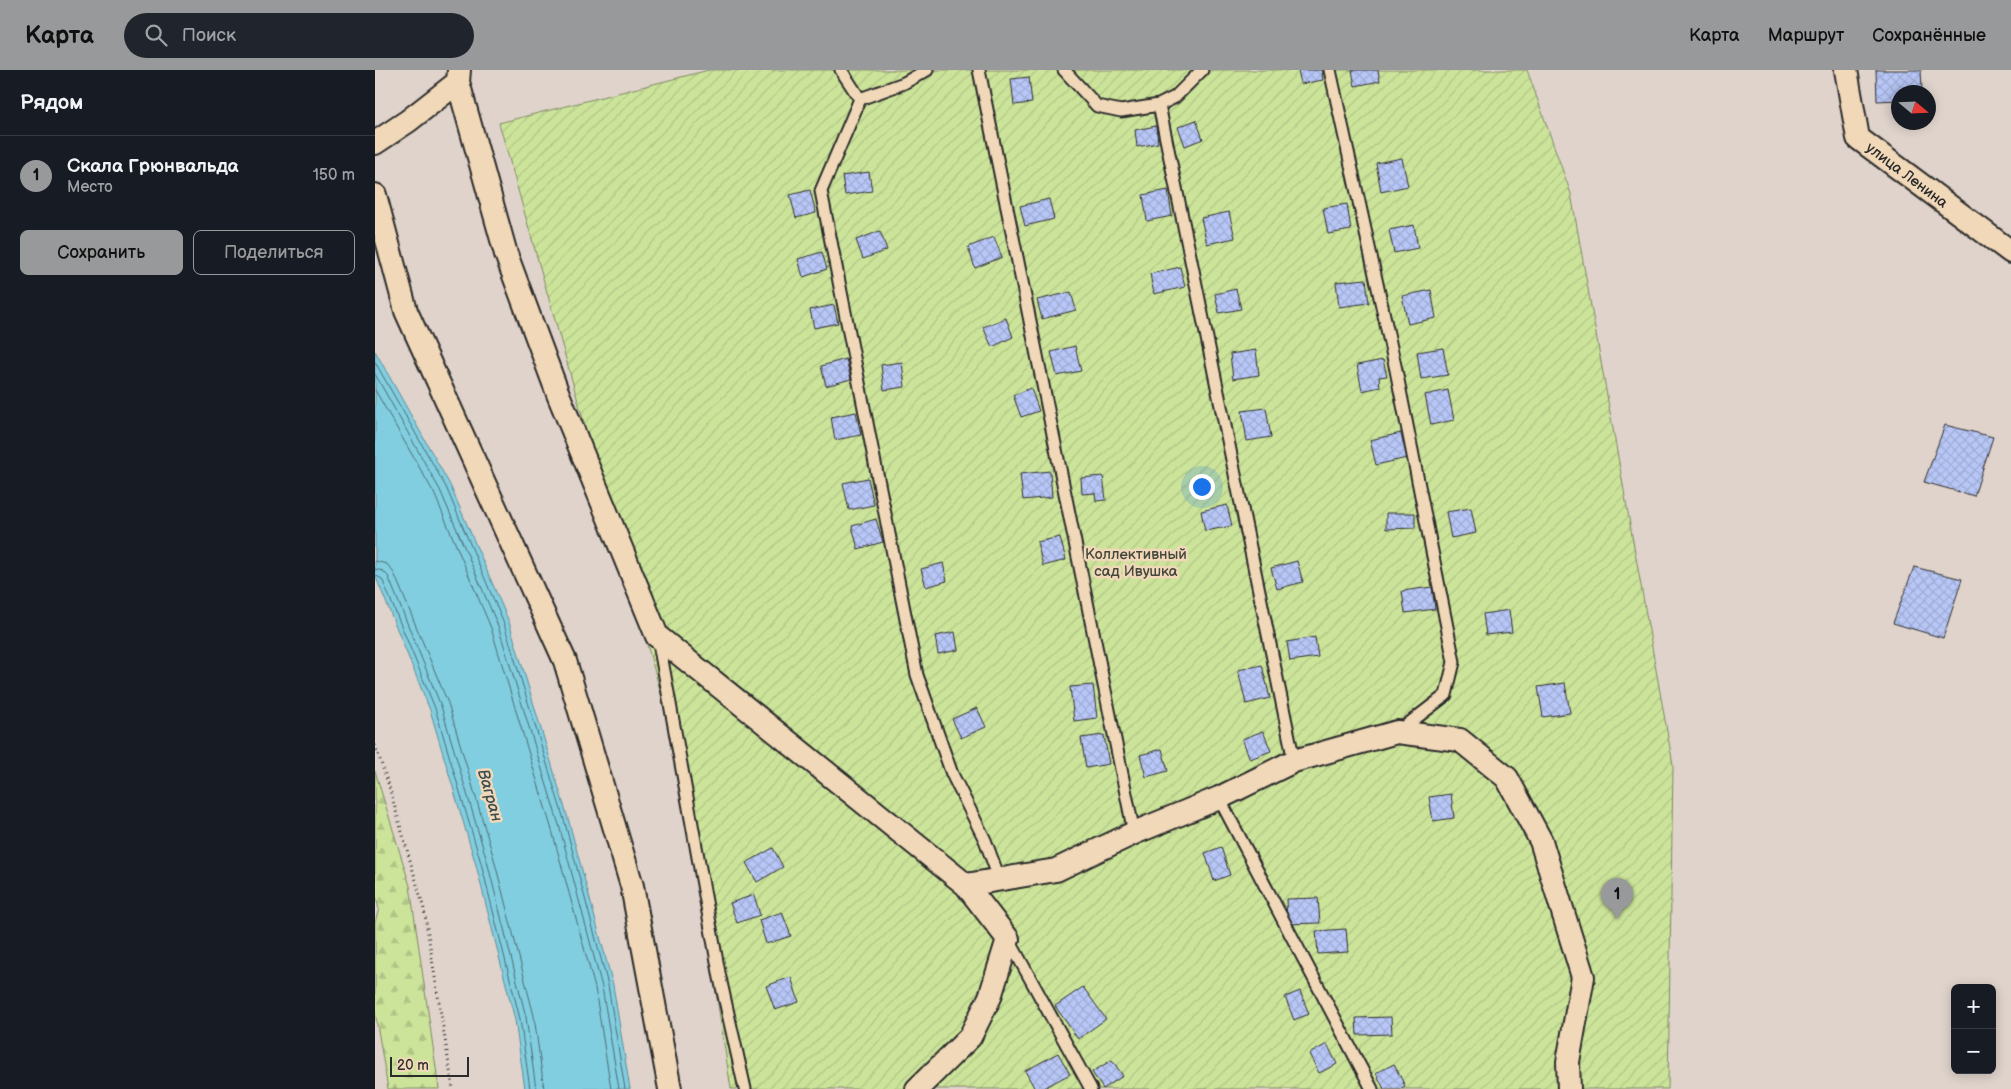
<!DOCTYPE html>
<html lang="ru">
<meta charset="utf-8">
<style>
body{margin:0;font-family:"Balsamiq Sans",sans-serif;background:#20242c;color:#f1f3f6}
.controls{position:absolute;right:15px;bottom:15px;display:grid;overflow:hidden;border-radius:8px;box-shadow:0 2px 12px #0003}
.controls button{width:45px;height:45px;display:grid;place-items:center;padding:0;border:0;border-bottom:1px solid #363941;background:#171b24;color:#f1f3f6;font:25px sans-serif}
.compass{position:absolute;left:1516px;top:15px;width:45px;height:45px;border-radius:50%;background:#171b24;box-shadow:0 2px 12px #0003;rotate:109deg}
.scale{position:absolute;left:15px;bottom:12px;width:79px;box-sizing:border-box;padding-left:5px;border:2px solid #2b2b2b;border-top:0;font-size:14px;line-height:18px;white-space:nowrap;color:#2b2b2b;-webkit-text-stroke:4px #f0d8b8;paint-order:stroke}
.you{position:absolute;left:826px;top:416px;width:18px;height:18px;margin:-12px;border:4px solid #fff;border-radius:50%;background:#1a73e8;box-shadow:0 0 0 8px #1a73e833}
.badge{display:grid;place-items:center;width:32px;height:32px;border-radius:50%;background:#98999b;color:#111;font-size:16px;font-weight:700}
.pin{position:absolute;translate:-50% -41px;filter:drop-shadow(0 1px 2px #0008)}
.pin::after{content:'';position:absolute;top:26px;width:18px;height:15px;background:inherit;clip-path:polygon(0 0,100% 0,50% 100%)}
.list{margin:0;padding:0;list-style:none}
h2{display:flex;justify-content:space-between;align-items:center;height:65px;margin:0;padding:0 20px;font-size:21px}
h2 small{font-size:16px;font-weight:400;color:#9ea1a6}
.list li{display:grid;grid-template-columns:32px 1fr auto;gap:15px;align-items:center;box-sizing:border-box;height:80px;padding:0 20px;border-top:1px solid #363941}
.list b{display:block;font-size:19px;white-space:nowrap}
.list p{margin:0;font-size:16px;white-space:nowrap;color:#9ea1a6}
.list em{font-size:16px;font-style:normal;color:#9ea1a6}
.actions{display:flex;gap:10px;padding:15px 20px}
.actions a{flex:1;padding:11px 0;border:1px solid #98999b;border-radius:8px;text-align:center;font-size:18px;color:#98999b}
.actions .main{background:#98999b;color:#111}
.icon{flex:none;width:28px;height:28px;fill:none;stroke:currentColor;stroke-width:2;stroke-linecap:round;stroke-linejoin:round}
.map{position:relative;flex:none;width:1636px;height:1019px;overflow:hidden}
header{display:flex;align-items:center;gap:30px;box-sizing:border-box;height:70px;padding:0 25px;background:#98999b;color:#111}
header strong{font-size:24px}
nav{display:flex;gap:28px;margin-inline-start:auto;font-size:18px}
.search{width:350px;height:45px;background:#20242c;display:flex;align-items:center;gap:12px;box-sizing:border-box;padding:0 18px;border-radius:28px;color:#9ea1a6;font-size:19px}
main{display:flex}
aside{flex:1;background:#171b24}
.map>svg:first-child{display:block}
.forest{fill:url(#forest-firs);stroke:#7c8862}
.garden{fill:url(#garden-furrows);stroke:#7c8862}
.water{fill:#81cee0;stroke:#5f8d98}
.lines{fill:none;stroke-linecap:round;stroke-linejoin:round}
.shore{stroke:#4d6c73;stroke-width:1}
.building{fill:url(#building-cross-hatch);stroke:#2b2b2b}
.lane-casing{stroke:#2b2b2b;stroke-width:15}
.street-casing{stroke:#2b2b2b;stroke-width:26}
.path{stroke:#2b2b2b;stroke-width:3;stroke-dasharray:1 4;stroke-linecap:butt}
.lane{stroke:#f0d8b8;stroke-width:11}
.street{stroke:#f0d8b8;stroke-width:22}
.labels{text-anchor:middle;stroke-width:5;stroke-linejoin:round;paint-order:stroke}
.street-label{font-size:15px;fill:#2b2b2b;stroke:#f0d8b8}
.park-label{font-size:15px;fill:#43473c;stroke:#f0d8b8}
.water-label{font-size:16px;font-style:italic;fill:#3c4c4f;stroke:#f0d8b8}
</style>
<header>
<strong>Карта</strong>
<div class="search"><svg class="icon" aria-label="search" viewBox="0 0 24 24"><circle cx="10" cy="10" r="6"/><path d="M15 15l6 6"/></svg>Поиск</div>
<nav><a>Карта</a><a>Маршрут</a><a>Сохранённые</a></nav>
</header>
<main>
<aside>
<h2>Рядом<small></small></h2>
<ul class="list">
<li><span class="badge">1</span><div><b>Скала Грюнвальда</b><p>Место</p></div><em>150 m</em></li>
</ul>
<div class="actions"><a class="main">Сохранить</a><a>Поделиться</a></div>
</aside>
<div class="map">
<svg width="1636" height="1019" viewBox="0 0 1636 1019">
<defs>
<pattern id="forest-firs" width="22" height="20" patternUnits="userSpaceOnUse" patternTransform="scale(1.25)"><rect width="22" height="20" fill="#cce49a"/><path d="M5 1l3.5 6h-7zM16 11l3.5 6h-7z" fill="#afc485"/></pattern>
<pattern id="garden-furrows" width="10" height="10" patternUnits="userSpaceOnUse" patternTransform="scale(1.25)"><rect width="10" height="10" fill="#cce49a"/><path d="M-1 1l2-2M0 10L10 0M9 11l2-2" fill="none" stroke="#afc485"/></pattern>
<pattern id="building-cross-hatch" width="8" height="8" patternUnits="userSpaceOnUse" patternTransform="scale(1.25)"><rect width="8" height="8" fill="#b8c7f7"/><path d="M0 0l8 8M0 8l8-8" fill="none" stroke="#9eabd4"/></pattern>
</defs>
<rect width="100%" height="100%" fill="#dfd3cb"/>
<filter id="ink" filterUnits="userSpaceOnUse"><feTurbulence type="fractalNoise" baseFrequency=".02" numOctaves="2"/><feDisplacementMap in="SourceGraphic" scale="10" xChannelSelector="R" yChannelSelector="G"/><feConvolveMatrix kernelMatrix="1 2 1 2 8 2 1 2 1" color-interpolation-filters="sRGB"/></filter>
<g filter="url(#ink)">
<!-- forest -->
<path class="forest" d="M0,701L35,816L64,1019H13L0,942V852L4,839L0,823Z"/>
<!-- garden -->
<path class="garden" d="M334,0H1152L1196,124L1298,695L1293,1019H356L306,694L124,53Z"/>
<!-- water -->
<path class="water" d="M0,281L75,415L134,552L194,752L238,915L255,1019H150L140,950L101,795L55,640L0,505Z"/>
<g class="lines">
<!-- shore -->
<path class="shore" d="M0,292L71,417L129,554L190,753L233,915L250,1019
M0,304L65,420L123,556L184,755L227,917L244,1019
M0,320L59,423L116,558L176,757L220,918L236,1019
M0,491L12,494L19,503L73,633L119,789L159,946L169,1019
M0,499L8,501L13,506L66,636L112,791L151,947L161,1019
M0,505L7,509L60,638L106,793L145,949L155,1019"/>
</g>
<!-- building -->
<path class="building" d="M923,0H947L948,10L926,14Z
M977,0H1003L1005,11L980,16Z
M1501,0H1546L1547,22H1524V30L1502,31Z
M654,7L657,33L639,35L636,9Z
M821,50L828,69L810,76L803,57Z
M781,56L783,73L762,77L760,60Z
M1027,88L1033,116L1006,122L1001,93Z
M494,102L497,121L470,125L467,106Z
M435,120L441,143L421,148L415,125Z
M793,120L797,146L772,151L768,125Z
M674,129L679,149L650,156L645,136Z
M972,134L976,160L953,164L948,138Z
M854,142L860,168L832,174L826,148Z
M1039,155L1043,178L1019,183L1014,160Z
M505,161L512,180L488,189L481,170Z
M619,167L627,187L600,198L593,177Z
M447,182L452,199L428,207L423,189Z
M805,197L810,217L779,224L775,204Z
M991,209L994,233L964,237L961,212Z
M861,219L866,239L844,243L840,224Z
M1056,220L1061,248L1033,254L1027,226Z
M696,222L701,240L667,249L662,230Z
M459,235L463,253L439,258L435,240Z
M631,248L638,267L617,277L608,257Z
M700,276L706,301L682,306L676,282Z
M1068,278L1073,305L1046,309L1042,282Z
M881,280L884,305L858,309L855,284Z
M471,289L476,309L451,316L446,296Z
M1008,290L1012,306L1004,307L1005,317L987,321L982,295Z
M527,292L530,317L509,320L506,295Z
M656,318L664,341L646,347L638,325Z
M1073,320L1079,350L1056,355L1050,325Z
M891,338L896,367L872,371L867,341Z
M481,342L486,365L460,370L456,347Z
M1570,355L1618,367L1599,426L1549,412Z
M1026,363L1032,388L1001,395L995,370Z
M675,401L677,427L648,430L645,404Z
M728,406L731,430L721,431L720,423L707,424L706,408Z
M493,408L499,435L474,440L468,413Z
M852,435L857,456L830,461L826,441Z
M1096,438L1101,463L1076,468L1071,442Z
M1011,443H1040V458L1011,459Z
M501,449L508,472L483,479L477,456Z
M685,467L691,490L668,496L662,472Z
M922,491L928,512L902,519L896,498Z
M568,493L572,511L551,517L546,499Z
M1539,497L1587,509L1568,568L1518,553Z
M1057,517L1060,539L1030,543L1027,521Z
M1134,540L1137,562L1111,565L1108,544Z
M580,562L583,580L563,584L560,566Z
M940,567L943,587L915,591L912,572Z
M887,595L895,628L871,634L863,600Z
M1190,613L1195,643L1168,647L1163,617Z
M718,615L722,648L699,651L695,617Z
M602,638L611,657L586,668L577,649Z
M888,661L896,681L875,689L867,669Z
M729,665L734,694L711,698L706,668Z
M787,679L793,701L771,707L765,685Z
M1076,724L1079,748L1058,751L1054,727Z
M846,777L855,805L839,811L830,783Z
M398,778L408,797L382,812L371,793Z
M379,825L385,845L362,853L355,833Z
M943,828L945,853L912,854L911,829Z
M407,842L416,866L391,874L384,850Z
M971,859L973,882L943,884L941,861Z
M416,907L424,932L400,940L391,916Z
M708,917L731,949L703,969L680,936Z
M925,921L934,944L919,950L910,927Z
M1016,947L1017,964L982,965L981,948Z
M952,974L962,994L944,1003L934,984Z
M683,983L695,1004L667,1019H660L650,1001Z
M737,990L748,1006L728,1019L717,1002Z
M1019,994L1030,1016L1025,1019H1009L1001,1003Z"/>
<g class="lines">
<defs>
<path id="lane" d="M466,0L485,29
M552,0L529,13L485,29L446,121L542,605L577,704L610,770L624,808
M604,0L759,763
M689,0L722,36L746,41L784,35L800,27L827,0
M955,0L1021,300L1079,592L1071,625L1024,661
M784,35L919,691
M283,568L345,908L370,1019
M844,728L997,1019
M634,870L716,1019"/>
<path id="street" d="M84,0L83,12L131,184L183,324L282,566L591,815L681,800L759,763L844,728L919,691L1022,662L1085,670L1132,708L1166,771L1208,907L1193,992L1194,1019
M1471,0L1483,68L1636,182
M0,73L33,51L83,12
M0,125L31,241L190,591L257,816L295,1019
M542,1019L595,967L615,927L633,869L591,815"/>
</defs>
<!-- lane casing -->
<use href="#lane" class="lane-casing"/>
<!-- street casing -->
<use href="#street" class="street-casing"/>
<!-- path -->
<path class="path" d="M0,675L13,713L49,839L78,1019"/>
<!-- lane -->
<use href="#lane" class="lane"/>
<!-- street -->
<use href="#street" class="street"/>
</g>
</g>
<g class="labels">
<!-- street labels -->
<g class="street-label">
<text transform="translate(1532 105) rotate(37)" y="5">улица Ленина</text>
</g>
<!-- park labels -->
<g class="park-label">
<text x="761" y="489">Коллективный<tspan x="761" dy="17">сад Ивушка</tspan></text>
</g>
<!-- water labels -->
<g class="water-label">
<text transform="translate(116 725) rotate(74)" y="6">Вагран</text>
</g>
</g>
</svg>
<div class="controls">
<button>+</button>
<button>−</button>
</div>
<svg class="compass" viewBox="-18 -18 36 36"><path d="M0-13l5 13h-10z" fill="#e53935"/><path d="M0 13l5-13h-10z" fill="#9ea1a6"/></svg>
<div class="scale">20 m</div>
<div class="you"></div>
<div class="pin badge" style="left:1242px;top:849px">1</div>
</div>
</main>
